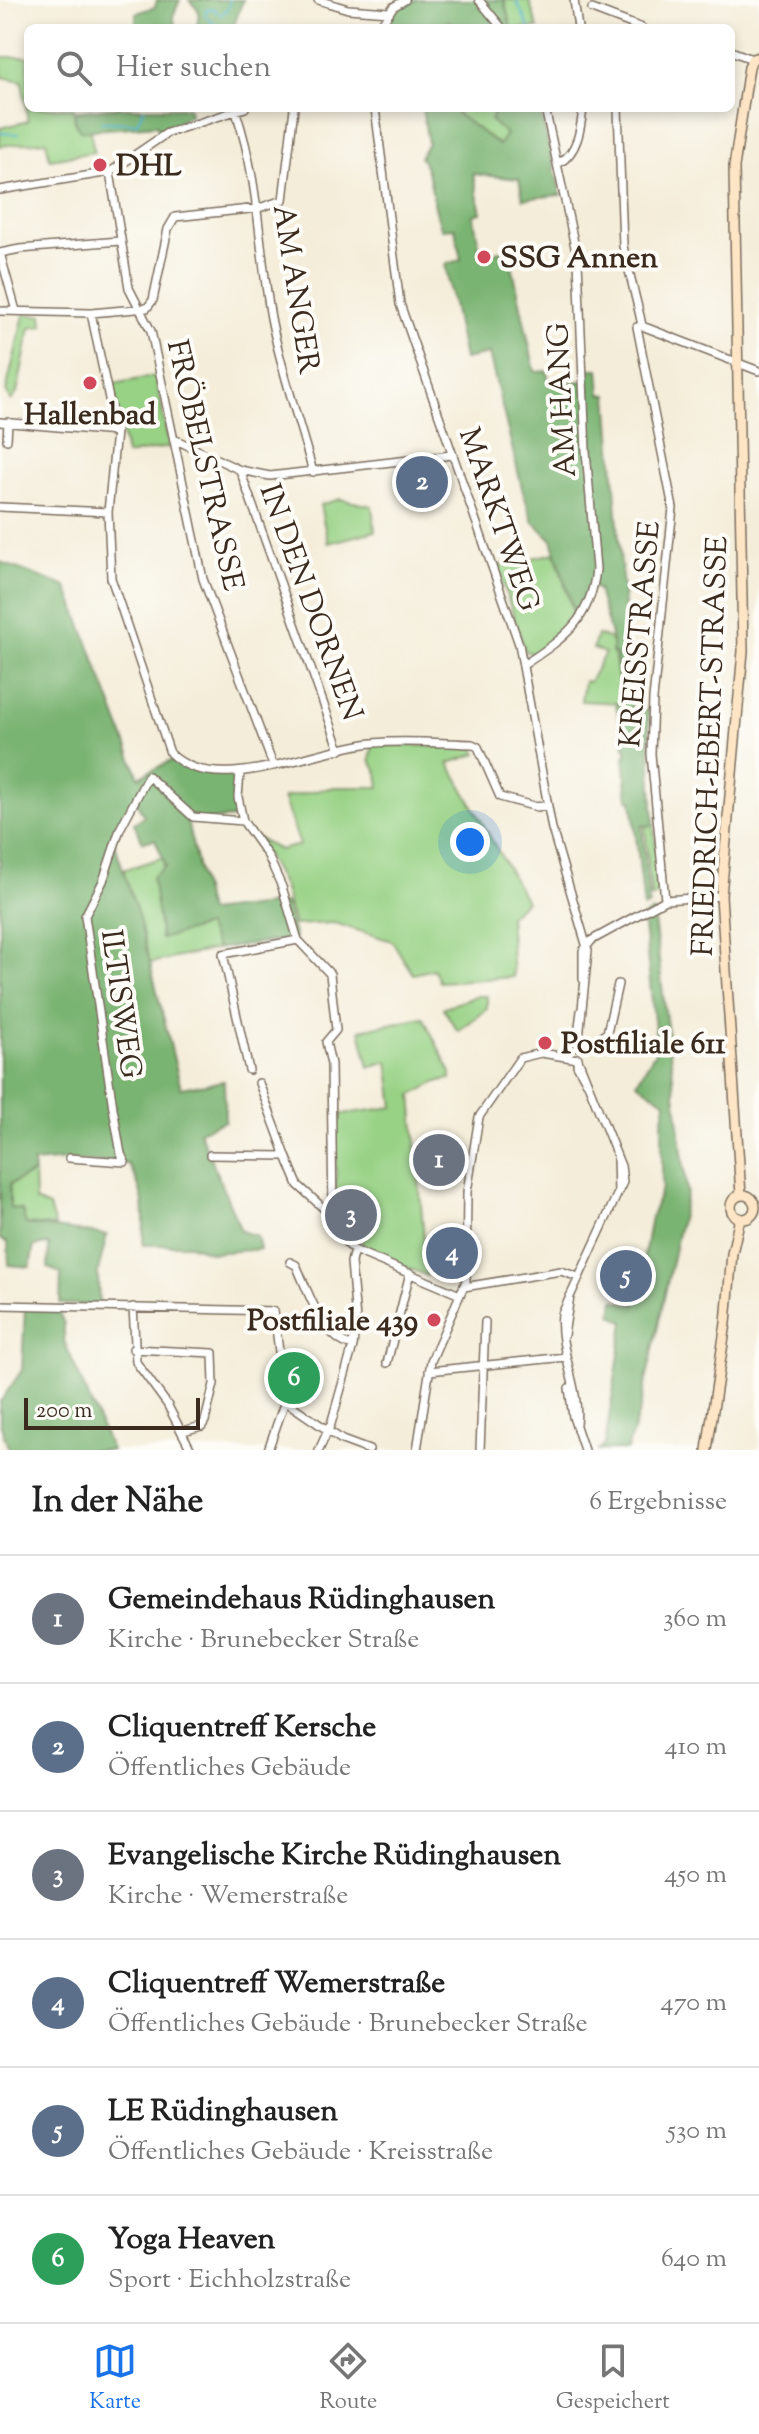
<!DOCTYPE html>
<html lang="de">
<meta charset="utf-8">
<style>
body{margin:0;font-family:"Sorts Mill Goudy",serif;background:#f2f2f2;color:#222}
.scale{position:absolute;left:24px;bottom:20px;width:176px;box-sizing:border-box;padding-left:8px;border:4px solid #3b2a1e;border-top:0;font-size:22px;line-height:28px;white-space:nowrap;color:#3b2a1e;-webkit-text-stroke:6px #fdfcf7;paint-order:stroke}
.you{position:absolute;left:470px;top:842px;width:28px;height:28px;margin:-20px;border:6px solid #fff;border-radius:50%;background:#1a73e8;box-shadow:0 0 0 12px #1a73e833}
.badge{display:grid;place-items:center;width:52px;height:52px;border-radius:50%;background:#1a73e8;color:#fff;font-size:26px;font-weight:700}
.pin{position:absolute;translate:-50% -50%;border:4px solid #fff;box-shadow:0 2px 8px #0006}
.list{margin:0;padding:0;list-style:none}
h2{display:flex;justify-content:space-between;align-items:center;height:104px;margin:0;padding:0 32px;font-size:34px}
h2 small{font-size:26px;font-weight:400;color:#767676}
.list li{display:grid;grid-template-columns:52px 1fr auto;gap:24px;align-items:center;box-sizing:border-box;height:128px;padding:0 32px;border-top:2px solid #e0e0e0}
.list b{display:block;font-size:30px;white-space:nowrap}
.list p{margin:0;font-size:26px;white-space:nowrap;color:#767676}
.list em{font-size:26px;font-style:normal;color:#767676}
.icon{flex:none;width:44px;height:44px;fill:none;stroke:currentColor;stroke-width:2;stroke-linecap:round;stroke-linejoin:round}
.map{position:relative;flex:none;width:759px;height:1450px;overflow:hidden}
.search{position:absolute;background:#fff;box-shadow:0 4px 12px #0003;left:24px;right:24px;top:24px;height:88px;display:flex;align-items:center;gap:20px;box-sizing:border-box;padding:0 28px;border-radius:12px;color:#767676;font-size:30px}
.sheet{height:872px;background:#fff}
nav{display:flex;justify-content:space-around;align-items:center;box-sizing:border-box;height:112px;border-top:2px solid #e0e0e0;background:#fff;font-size:22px;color:#767676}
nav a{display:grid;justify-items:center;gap:4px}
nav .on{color:#1a73e8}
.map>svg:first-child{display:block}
.green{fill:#98d285;stroke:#6a7e52;stroke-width:2}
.forest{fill:#7ab472;stroke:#5a6f48;stroke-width:2}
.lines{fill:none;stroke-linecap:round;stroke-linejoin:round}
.stream{stroke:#4bb2ca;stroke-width:2}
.street-casing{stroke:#7c6e5f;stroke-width:10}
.secondary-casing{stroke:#7c6e5f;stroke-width:12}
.street{stroke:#fff;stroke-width:7}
.secondary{stroke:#fde5c5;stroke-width:9}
.poi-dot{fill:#d1495b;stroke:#fdfcf7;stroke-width:3}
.labels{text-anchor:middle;stroke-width:8;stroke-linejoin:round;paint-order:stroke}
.poi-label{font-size:30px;font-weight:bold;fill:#3b2a1e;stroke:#fdfcf7;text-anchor:start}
.street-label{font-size:30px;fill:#3b2a1e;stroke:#fdfcf7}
</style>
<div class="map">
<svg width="759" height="1450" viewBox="0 0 759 1450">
<rect width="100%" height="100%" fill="#fdfcf7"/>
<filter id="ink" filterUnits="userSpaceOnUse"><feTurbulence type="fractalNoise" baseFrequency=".0125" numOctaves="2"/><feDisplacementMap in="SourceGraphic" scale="16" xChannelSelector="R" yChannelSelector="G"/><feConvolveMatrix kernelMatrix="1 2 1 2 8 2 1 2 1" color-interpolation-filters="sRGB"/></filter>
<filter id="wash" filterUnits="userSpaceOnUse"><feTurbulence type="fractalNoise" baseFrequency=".006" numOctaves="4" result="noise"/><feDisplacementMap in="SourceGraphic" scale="32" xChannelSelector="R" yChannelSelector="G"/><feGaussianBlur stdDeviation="1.8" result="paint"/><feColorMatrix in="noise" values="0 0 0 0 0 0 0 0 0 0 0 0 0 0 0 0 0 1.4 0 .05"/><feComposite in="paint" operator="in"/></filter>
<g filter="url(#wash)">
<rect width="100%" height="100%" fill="#f4edd9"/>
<!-- green -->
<path class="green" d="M504,0H529L538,28H511Z
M0,57H28V108H74L75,123L81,131L90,129L94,152L50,159L46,141L0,146V128L28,121L22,81L2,77Z
M449,108H496L491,121L506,134L499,145Z
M24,315H42L43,326L30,328L17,393L11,401L6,391Z
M156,376L169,447L126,455L113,384Z
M340,499L372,506L375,531L328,543L320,505Z
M555,553L575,619L565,632L532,654L525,651L497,566Z
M597,635L609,638L613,645L621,703L581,701L584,681L589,682L605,653L593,649Z
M373,745L475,747L477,754L449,763L526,901L509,916L513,977L439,982L434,969L413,974L392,941L334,923L294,925L283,886L257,838L279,850L300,845L283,798L334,787H380L378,773L370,760Z
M654,825L659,894L651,898L645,826Z
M164,857L160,938L207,925L217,949L150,963L123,870Z
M476,996H487V1009L458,1031L443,1008Z
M423,1017L451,1073V1079C437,1079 424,1090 412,1095L427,1276L362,1248L361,1194H336V1115L394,1107L388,1061L369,1067L360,1030Z
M34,1173L35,1201L49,1207L55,1226L26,1224L10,1209V1184Z"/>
<!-- forest -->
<path class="forest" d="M157,0H180L173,16L176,28H136V13L155,7Z
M189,0H243L233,28H197L199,11Z
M417,0H504L511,28H457L449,21L443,24L444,28H384L396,10Z
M110,108H189L190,115L159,132L157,125L81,131L75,123L74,112Z
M422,108H449L499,145L506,134L491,121L496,108H539L561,195L523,199L519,179L473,174L481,213L473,215L481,254L509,250L535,372L547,371L549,383L587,381V369H599L601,394L608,395L632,709L648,711L654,825L642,826L649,905L644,908L632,800H628L624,756L627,755L616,704L621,703L616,654L612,653C615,638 601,606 598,589L590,587L576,619L552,540L533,521L523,492L489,354L464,359L445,264L461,260L455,228L442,229C431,207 434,177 420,157L428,143Z
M0,562L67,587L139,777L172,760L194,769L236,774L235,818L187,821L208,912L285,903L295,938L217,949L206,926L161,939L152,877L166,866L155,839L143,842L134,823L144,816L135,799L114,842L138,915L181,1088L224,1081L225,1121L199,1131L241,1231L257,1236L260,1249L213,1253L189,1245H143C145,1211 146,1194 128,1164L67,1160L33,1163L34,1173L10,1184V1208L22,1210L26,1224L107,1235L98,1272L99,1305L60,1304L61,1273L48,1268L49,1244L34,1246L30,1267L9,1265L8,1243L0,1239Z
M653,911L687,1192L640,1409L627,1450H599L605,1445L624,1322L612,1314L614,1300L635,1305L651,1217L662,1188V1124L666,1102L637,1082L657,1049L643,917Z
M25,1308L58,1310L64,1324V1341L111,1450H9L0,1423V1402L22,1370Z"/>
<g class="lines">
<!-- stream -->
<path class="stream" d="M516,0L529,28
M219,28L205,16L206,10L213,9L221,15L229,7V0
M101,122L137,123L144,108
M0,133L19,134"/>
</g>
</g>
<g filter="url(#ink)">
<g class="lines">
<defs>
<path id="street" d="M318,0L348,9L389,12
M479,0L502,28
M574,0L578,28
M592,9L642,28
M379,28L393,7L405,0
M731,51L752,59
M375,108L400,304L519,644L552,829L588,951L578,1047
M618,108L623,246L640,316L642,326L637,327L673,508L653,699L651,754L665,900
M236,112C260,185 258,245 271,318C281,370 299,421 313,472
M559,163C578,153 581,127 583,108
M110,172L129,288L151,331L203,579L273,765
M0,190L110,172L167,133L245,108
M0,253L20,249L120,241
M0,253L16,311
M0,311L91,313L147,308L153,300L168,229L175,217L259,208L283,200L294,108
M91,313L116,432L108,512L111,578L170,753C216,800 317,747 373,743C406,740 439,743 472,744L478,747L500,797L537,807L547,805
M642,326L759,371
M0,422L116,432
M174,439L240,470L270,476L452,455
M7,440L8,422
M240,470L340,750
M0,507L108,512
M525,664C564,638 591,620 596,569L586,451L578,261L545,108
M240,773L238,797L243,821L268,856L282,887L298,940L330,974L336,1030L326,1042L331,1064L333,1217L338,1235L354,1250L460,1295
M583,979V951L592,940L665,900L721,896
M576,1039L595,1040L607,1033L618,984
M577,1042L581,1011
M578,1058L577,1065L587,1083
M249,1070L223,954L298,940
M259,1083L286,1156
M210,1155L286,1156L298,1185L333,1217
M69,1158L125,1162L121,1154L113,1108L85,916L103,881L120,829L148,776L193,817L243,821
M617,1158L618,1193
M290,1262L296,1265C309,1292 321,1338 353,1346
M464,1287L561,1271L578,1277
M0,1305L274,1311L285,1401L342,1440L369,1450
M133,1307L136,1362L167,1404L191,1450
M564,1335L570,1296
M133,1349L213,1353L214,1384L205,1421L202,1426L183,1431
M387,1363L410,1273
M429,1371L566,1357
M569,1388L573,1417L584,1450
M576,1424C581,1388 558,1351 562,1314L623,1182L621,1166L578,1059
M268,1450L285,1401
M319,1450L331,1424L353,1346L356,1320L351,1262L354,1250
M417,1450L431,1361L466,1281L467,1192L479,1117L520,1058L541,1053L578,1059
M480,1450L485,1322"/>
<path id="secondary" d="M741,1195L721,896L743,651L734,167L749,67L752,59L759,57
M731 1207a12 12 0 1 1 24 0a12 12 0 1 1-24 0Z
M707,1450L726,1323L732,1253L740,1218"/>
</defs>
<!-- street casing -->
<use href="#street" class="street-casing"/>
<!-- secondary casing -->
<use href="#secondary" class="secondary-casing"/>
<!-- street -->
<use href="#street" class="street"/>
<!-- secondary -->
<use href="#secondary" class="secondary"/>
</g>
</g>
<!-- markers -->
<g class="poi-dot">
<circle cx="100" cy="165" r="8"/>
<circle cx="484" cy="257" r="8"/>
<circle cx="90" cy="383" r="8"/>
<circle cx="545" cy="1043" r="8"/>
<circle cx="434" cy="1320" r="8"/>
</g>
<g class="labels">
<!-- poi labels -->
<g class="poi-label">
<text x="116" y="175">DHL</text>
<text x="500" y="267">SSG Annen</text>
<text x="90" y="424" text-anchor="middle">Hallenbad</text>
<text x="561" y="1053">Postfiliale 611</text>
<text x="418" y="1330" text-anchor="end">Postfiliale 439</text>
</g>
<!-- street labels -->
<g class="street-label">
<text transform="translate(297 289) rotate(81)" y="10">AM ANGER</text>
<text transform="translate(561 400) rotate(-93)" y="10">AM HANG</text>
<text transform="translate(206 465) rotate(77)" y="10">FRÖBELSTRASSE</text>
<text transform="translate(500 519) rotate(71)" y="10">MARKTWEG</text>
<text transform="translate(312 602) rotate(70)" y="10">IN DEN DORNEN</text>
<text transform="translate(639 634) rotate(-85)" y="10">KREISSTRASSE</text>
<text transform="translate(709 746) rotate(-88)" y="10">FRIEDRICH-EBERT-STRASSE</text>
<text transform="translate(122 1004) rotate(82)" y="10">ILTISWEG</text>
</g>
</g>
</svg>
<div class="scale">200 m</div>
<div class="you"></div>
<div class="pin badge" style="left:439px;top:1160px;background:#6b7280">1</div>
<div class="pin badge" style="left:422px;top:482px;background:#5c6f8a">2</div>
<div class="pin badge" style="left:351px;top:1215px;background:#6b7280">3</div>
<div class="pin badge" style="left:452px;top:1253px;background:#5c6f8a">4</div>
<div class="pin badge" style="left:626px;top:1276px;background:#5c6f8a">5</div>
<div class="pin badge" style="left:294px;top:1378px;background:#2e9e5b">6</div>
<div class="search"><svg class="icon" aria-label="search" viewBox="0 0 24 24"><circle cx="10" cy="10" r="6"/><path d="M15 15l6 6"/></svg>Hier suchen</div>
</div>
<section class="sheet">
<h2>In der Nähe<small>6 Ergebnisse</small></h2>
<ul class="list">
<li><span class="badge" style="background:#6b7280">1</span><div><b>Gemeindehaus Rüdinghausen</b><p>Kirche · Brunebecker Straße</p></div><em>360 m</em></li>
<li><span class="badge" style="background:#5c6f8a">2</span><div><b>Cliquentreff Kersche</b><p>Öffentliches Gebäude</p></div><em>410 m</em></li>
<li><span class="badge" style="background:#6b7280">3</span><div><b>Evangelische Kirche Rüdinghausen</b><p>Kirche · Wemerstraße</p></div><em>450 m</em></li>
<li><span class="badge" style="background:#5c6f8a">4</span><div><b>Cliquentreff Wemerstraße</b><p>Öffentliches Gebäude · Brunebecker Straße</p></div><em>470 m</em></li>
<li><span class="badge" style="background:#5c6f8a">5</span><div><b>LE Rüdinghausen</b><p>Öffentliches Gebäude · Kreisstraße</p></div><em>530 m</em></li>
<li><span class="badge" style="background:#2e9e5b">6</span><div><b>Yoga Heaven</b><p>Sport · Eichholzstraße</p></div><em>640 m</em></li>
</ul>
</section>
<nav>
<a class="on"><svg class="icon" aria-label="map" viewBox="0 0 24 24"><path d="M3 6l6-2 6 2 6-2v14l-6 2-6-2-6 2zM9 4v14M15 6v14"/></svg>Karte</a>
<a><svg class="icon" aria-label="directions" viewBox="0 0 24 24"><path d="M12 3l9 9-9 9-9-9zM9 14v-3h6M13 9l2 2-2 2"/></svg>Route</a>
<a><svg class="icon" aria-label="saved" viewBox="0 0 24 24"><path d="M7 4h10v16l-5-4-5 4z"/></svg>Gespeichert</a>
</nav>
